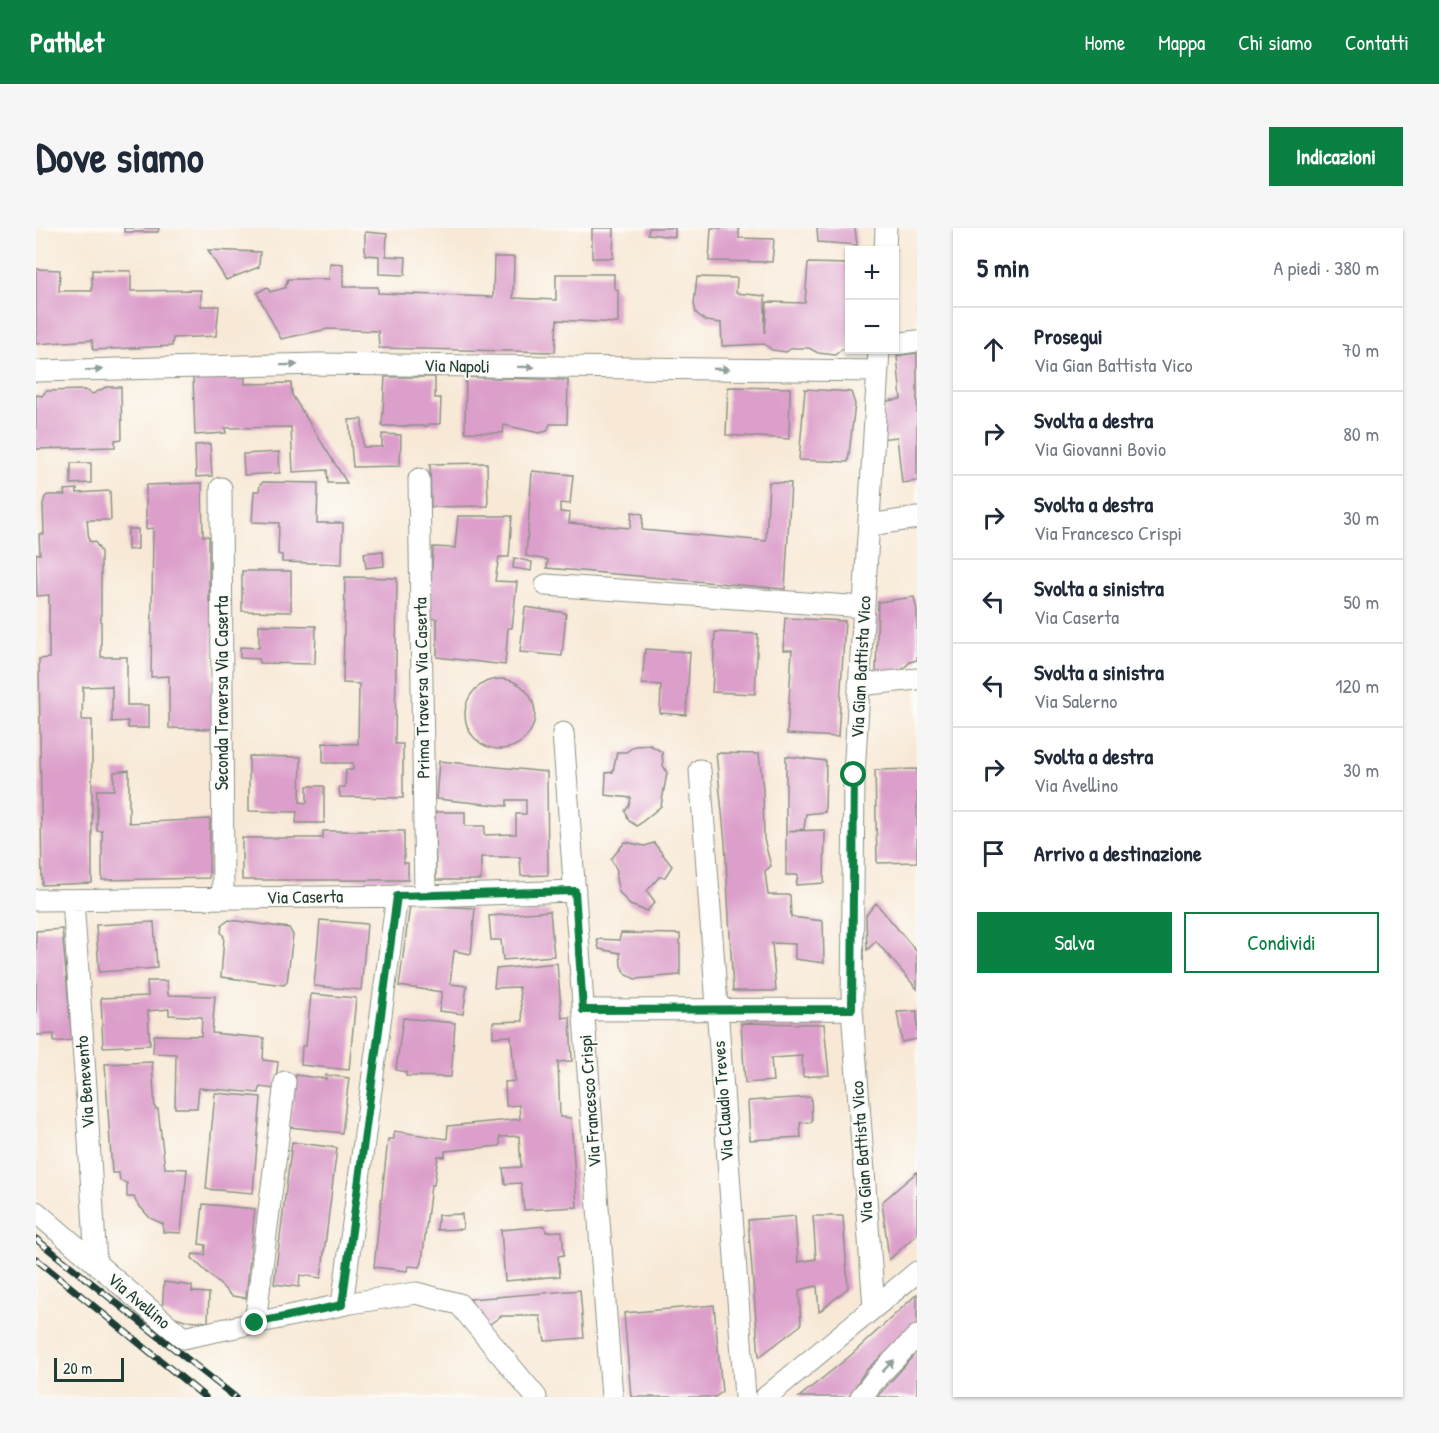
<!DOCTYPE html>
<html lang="it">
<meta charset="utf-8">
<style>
body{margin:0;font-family:"Patrick Hand",sans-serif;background:#f6f6f7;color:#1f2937}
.controls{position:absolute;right:18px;top:18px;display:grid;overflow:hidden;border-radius:0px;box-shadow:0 2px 4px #0004}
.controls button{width:54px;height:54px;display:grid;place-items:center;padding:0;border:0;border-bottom:2px solid #e0e1e3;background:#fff;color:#1f2937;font:30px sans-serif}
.scale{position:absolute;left:18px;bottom:15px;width:70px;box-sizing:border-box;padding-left:6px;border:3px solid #1f3d34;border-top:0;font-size:16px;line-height:21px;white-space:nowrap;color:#1f3d34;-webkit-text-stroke:4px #fdfcf7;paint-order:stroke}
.stop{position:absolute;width:18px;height:18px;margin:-14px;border:4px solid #0b8043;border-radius:50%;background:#fff}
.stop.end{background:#0b8043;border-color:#fff;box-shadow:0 2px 6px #0008}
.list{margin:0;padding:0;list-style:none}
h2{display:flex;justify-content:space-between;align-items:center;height:78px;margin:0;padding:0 24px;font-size:26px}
h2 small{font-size:20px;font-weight:400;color:#747a83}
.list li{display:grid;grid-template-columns:39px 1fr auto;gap:18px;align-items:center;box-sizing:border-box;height:84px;padding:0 24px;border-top:2px solid #e0e1e3}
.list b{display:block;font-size:22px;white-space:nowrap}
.list p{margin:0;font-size:20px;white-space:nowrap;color:#747a83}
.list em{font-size:20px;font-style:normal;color:#747a83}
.actions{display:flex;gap:12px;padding:18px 24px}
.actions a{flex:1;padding:14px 0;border:2px solid #0b8043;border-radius:0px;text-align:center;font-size:21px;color:#0b8043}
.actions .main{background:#0b8043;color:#fff}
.icon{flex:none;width:33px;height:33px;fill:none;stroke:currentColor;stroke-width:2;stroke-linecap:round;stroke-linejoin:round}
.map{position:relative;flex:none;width:881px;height:1169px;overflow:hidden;border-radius:0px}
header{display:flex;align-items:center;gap:36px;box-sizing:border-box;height:84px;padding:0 30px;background:#0b8043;color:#fff}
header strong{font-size:28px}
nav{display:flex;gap:33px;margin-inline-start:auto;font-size:21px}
.intro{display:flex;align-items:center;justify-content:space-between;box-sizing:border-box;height:144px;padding:0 36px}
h1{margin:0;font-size:42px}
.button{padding:15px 27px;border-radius:0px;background:#0b8043;color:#fff;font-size:21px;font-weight:700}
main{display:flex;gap:36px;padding:0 36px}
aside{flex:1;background:#fff;border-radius:0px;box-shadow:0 2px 4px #0004}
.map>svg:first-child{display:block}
.building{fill:#dc9eca}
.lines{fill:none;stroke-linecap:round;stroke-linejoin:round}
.minor-casing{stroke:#8c9386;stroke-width:23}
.minor{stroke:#fff;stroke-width:21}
.rail-casing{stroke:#1f3d34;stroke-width:7}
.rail{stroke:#fdfcf7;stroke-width:4.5;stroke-dasharray:14;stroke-linecap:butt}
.oneway{fill:#8f9e9a}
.route{stroke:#0b8043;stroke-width:8}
.labels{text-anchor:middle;stroke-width:4.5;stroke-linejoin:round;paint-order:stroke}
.street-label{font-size:18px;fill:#1f3d34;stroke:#fdfcf7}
</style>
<header>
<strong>Pathlet</strong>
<nav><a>Home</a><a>Mappa</a><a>Chi siamo</a><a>Contatti</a></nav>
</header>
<div class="intro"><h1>Dove siamo</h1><a class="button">Indicazioni</a></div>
<main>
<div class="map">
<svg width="881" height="1169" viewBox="0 0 881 1169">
<rect width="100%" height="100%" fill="#fdfcf7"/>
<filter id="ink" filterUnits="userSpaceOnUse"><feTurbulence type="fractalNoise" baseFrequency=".0167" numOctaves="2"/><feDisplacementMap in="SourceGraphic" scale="12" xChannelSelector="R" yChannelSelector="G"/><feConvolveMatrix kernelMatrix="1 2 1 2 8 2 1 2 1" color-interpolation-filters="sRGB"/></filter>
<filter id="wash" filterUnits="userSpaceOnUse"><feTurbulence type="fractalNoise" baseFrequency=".008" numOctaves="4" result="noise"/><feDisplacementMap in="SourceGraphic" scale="24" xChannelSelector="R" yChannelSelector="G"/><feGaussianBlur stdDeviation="1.35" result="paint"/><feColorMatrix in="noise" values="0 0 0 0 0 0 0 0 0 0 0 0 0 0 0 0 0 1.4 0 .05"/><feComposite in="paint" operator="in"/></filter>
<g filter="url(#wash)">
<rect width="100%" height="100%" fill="#f8e9d7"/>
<g id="blocks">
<!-- building -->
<path class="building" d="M88,0H123L122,4H88Z
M556,0H578L577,30H556Z
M613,0H639V9L612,6Z
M675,0H703V10L738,11L736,34L673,33Z
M781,0H819L821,17L782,14Z
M329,4L351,6L350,28L370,29L369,47L343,46V28L329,27Z
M172,22L224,24L223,39L190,52Z
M458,29H478L477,70L520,72V46H578V60L582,62V95L521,92L519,124L343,120L342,103L292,101L245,111L221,65L231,59L234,64L249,60L252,51H293L294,35L307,36V59H342V65L457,69Z
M772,35L813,36V121H806L799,127L782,125L773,120H756L750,124L736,122L728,116L686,118L685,95L670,93L660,85L658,76L661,49L701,50L700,65L729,68V105L731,74L769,75Z
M0,41L24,42L23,63H56V42L95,43V63L165,62V78H183L180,108L137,110L136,118L57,122L56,112L0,116Z
M881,125V253L866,255L861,209L843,211L851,173L865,171L861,128Z
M157,149H209V156L255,155L256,167L311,255H292L291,242L257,244L255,199L189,200L190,205L159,207Z
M349,149H399V170H405L404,196H392V198H346Z
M430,149L532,152L531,196H514L511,203L503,205L468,197L467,205L429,204Z
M70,159H85L86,211L79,212V219L0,221V167L6,168L10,163L49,162L57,166Z
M692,159L754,160L753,211L690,207Z
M769,161L815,164L819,176L812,234L763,232Z
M326,191L327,219H346V206L365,207L364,238L317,239L313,192Z
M174,216L176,248L160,249L159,217Z
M243,224L244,245L208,247L207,226Z
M35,235H55V255L35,256Z
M451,235L452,278L395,279L394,236Z
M496,243L537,247L534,276L524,275V284L534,285L533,295L594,300L596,284L607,286L606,302L730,313L733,254L755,255L749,361L511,340L512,332L490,328Z
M227,254L282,255L281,295H307L306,336L246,334V327L242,326L243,295L216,294L218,263H223L224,257Z
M166,255L167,308H173V374H177L176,501L133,500V448L115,449L117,300L110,301V257Z
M41,261V265L74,263L75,292H51L53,313L59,314L65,324V429H91V477H113V500H92V493L76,494V458L47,459L46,492H56V655L6,657L3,431L13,430V367L1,368L0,326H4L3,306H8L7,276L9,269L12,267H29L28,262Z
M422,288H476L473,329H463L459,353L481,354L476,400H472L469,437L401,429V391L393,390L397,319L419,320Z
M92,301H102V321L92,322Z
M347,323L348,338L330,340L328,325Z
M478,330L496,334L495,343L477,340Z
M206,343H255V384L206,383Z
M309,349L361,350L359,516H367V570L304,569L303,559H309L310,542H317V535H287V515L322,516L323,456L307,455Z
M878,369L881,382V432L874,434L865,443L840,445L842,374Z
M489,379L530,385L526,428L484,424Z
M749,390L809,393L802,509L751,506L756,422H747Z
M223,397L280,398L279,436L223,435V431L204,430V419L223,420Z
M679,404L722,406L719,466L676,464Z
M609,421L654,424L650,487L624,485L625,457L606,456Z
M429 486a35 35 0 1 1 70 0a35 35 0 1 1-70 0Z
M614,517L626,524L627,537L631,545L625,578L601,598L593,593L589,583L593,578L595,570L569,567L570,545L577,544L581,524H590L599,518Z
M680,525L723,526L727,561L728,611L735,638L729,643L732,667H754L755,689L787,693L788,735L759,731V716L736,715L740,763H697L689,614Z
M213,528L265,529L264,574L271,575V558H288V595H260L261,584L213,583Z
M750,528L790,533L789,584L770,586L768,601L752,603L789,602L788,655L760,657L762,647H750Z
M403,533L511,544L512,647L485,648L484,629H445V652H400L399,584H429V598H449L448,607L480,606V586H490V572H471V578L400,571Z
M881,541V634L841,635L839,542Z
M93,542V595L174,591L173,650L66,652V603H61V562H78V544Z
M287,603H368V635H372V652H206V610H287Z
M589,614L609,618L618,615L636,638L629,649H623L611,663L619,674L611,683L594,677L583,664L580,651L581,643L575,631Z
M840,675L881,724V761L840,713L831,722L830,687Z
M374,677L439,680L435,726L418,723L414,756L431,758L427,786L403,783L406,764L363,758Z
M514,683L518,728L467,732L465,712H455L453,688Z
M193,692L253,700L257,707L251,754L248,757L185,749L188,709L185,704L186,697Z
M284,692L331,696L325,762L278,758Z
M118,694L121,740L63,744L60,697Z
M26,701L36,812L18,814V806L0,807V703Z
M585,705L644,706V747L599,751L591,747L585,738L584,725L563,721L561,711L583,712Z
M521,735L526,790L534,789L536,833L522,834L524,889L535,890L541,979L488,982L485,955L469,956L467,940L485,939L483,908L464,909V918L409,923V929L402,928L398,957H395L386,1034L384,1039L372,1038L371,1043L338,1039L352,911H358V903L411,911L412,898L484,891L483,877L470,878L469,854L479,853L475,808L457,809V794L487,793L483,759L458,760L460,741Z
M111,753H131L132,767L179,768L176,805L228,810L227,832L242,834L239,861L224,859L223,865L163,860L161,880H139L140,826L117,825L118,807L165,808L166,789L133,787V781L112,783L114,817L67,819L65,770L112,768Z
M275,766L320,770L313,842L265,837L266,818H270Z
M881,783V811L866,814L861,784Z
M367,790L419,795L415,849L370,848V844L360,842Z
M705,795L788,796L793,847L767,849L766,828L735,830L737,853L709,855Z
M116,834L119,881H122L129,940L151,941L145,1005L127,1004V996L114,990L100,974L98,969H91V955L84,953L83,945H76L69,836Z
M260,847L290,851V847L313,850L306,905L254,899Z
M179,865L225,869L217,965L170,961Z
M775,869L776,894L764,895L765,909L714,912L712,873Z
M256,914L301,920L285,1050L264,1047L263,1059L238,1056Z
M881,944V1006L853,1032L846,974Z
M167,976L219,981L210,1070L196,1068L156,1030L157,1026L169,1027L170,1017L163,1016Z
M426,986L427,1001L401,1002L402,987Z
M759,988L762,1034L780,1031L777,988H807L812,1060L783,1084L781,1058L763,1062L765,1097L723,1129L712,992Z
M509,998L510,1004L526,1003L528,1027L522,1028L524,1048L469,1053L465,1002Z
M128,1054L156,1058V1064L173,1065L172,1094L149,1092L126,1085Z
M544,1062L548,1110L509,1113L504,1088H465L450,1099L434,1071Z
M881,1066V1097L829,1143L813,1169H763L814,1128Z
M678,1077L686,1164L679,1169H595L588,1085Z
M881,1123V1169H841L871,1135Z"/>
</g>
</g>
<g filter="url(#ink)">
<use href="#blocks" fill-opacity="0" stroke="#8c9386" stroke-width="1.5"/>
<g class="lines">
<defs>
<path id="minor" d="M849,22L850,0
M858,116L881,113
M0,143L283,136L841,143
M383,251L389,668
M185,260L187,670
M833,297L881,290
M510,357L828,379
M823,457L881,451
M527,505L576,1169
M664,542L709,1169
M0,672L389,668L539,663
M37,672L50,860L60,1036
M547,782L816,781
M0,984L147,1110L315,1075L380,1065L423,1076L500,1169
M306,1077L361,668
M838,1079L816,781L818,547L843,122
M219,1095L249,854
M730,1169L881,1044
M825,1169L842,1148L881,1108"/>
</defs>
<!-- minor casing -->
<use href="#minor" class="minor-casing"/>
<!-- minor -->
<use href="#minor" class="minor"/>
<defs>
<path id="rail" d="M0,1011L199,1169
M0,1031L169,1169"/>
</defs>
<!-- rail casing -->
<use href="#rail" class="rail-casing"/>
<!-- rail -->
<use href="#rail" class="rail"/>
</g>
<!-- one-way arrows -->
<defs><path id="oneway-solid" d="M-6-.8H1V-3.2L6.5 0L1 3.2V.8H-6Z" transform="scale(1.5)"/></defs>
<g class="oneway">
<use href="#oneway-solid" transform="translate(253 137) rotate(-1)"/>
<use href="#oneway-solid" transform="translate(490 139) rotate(1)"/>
<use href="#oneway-solid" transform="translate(685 141) rotate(1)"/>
<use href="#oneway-solid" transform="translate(58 142) rotate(-1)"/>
<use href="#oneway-solid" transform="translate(852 1138) rotate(-46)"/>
</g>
</g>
<g class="lines" filter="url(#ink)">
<!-- route -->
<path class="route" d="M219,1095L306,1077L361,668L539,663L547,782L816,781L818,547"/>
</g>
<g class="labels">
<!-- street labels -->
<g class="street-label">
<text transform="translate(421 138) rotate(1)" y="6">Via Napoli</text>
<text transform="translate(825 439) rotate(-87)" y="6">Via Gian Battista Vico</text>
<text transform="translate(386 460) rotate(-91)" y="6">Prima Traversa Via Caserta</text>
<text transform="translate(186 465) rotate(-90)" y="6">Seconda Traversa Via Caserta</text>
<text transform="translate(269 669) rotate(-1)" y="6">Via Caserta</text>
<text transform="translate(49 854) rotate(-94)" y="6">Via Benevento</text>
<text transform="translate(554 873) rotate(-94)" y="6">Via Francesco Crispi</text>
<text transform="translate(687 873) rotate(-94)" y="6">Via Claudio Treves</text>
<text transform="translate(826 924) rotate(-94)" y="6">Via Gian Battista Vico</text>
<text transform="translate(103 1073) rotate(40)" y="6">Via Avellino</text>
</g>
</g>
</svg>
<div class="controls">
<button>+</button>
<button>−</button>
</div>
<div class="scale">20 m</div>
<div class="stop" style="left:818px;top:547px"></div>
<div class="stop end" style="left:219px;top:1095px"></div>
</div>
<aside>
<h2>5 min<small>A piedi · 380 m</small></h2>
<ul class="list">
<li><svg class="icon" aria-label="ahead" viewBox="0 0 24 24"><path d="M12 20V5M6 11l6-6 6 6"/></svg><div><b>Prosegui</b><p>Via Gian Battista Vico</p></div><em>70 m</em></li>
<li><svg class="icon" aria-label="right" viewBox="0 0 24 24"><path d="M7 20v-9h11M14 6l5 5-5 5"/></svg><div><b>Svolta a destra</b><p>Via Giovanni Bovio</p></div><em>80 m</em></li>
<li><svg class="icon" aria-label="right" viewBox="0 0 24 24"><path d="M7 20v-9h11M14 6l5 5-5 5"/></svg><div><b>Svolta a destra</b><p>Via Francesco Crispi</p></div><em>30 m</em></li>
<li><svg class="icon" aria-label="left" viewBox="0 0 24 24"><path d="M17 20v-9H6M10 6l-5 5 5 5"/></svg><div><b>Svolta a sinistra</b><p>Via Caserta</p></div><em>50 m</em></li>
<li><svg class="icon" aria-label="left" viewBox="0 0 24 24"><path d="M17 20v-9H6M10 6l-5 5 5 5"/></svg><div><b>Svolta a sinistra</b><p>Via Salerno</p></div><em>120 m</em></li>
<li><svg class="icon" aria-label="right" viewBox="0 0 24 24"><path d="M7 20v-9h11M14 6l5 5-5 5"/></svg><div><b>Svolta a destra</b><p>Via Avellino</p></div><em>30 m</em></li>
<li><svg class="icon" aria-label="arrive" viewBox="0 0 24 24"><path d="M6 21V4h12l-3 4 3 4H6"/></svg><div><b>Arrivo a destinazione</b></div></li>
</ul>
<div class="actions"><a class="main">Salva</a><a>Condividi</a></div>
</aside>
</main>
